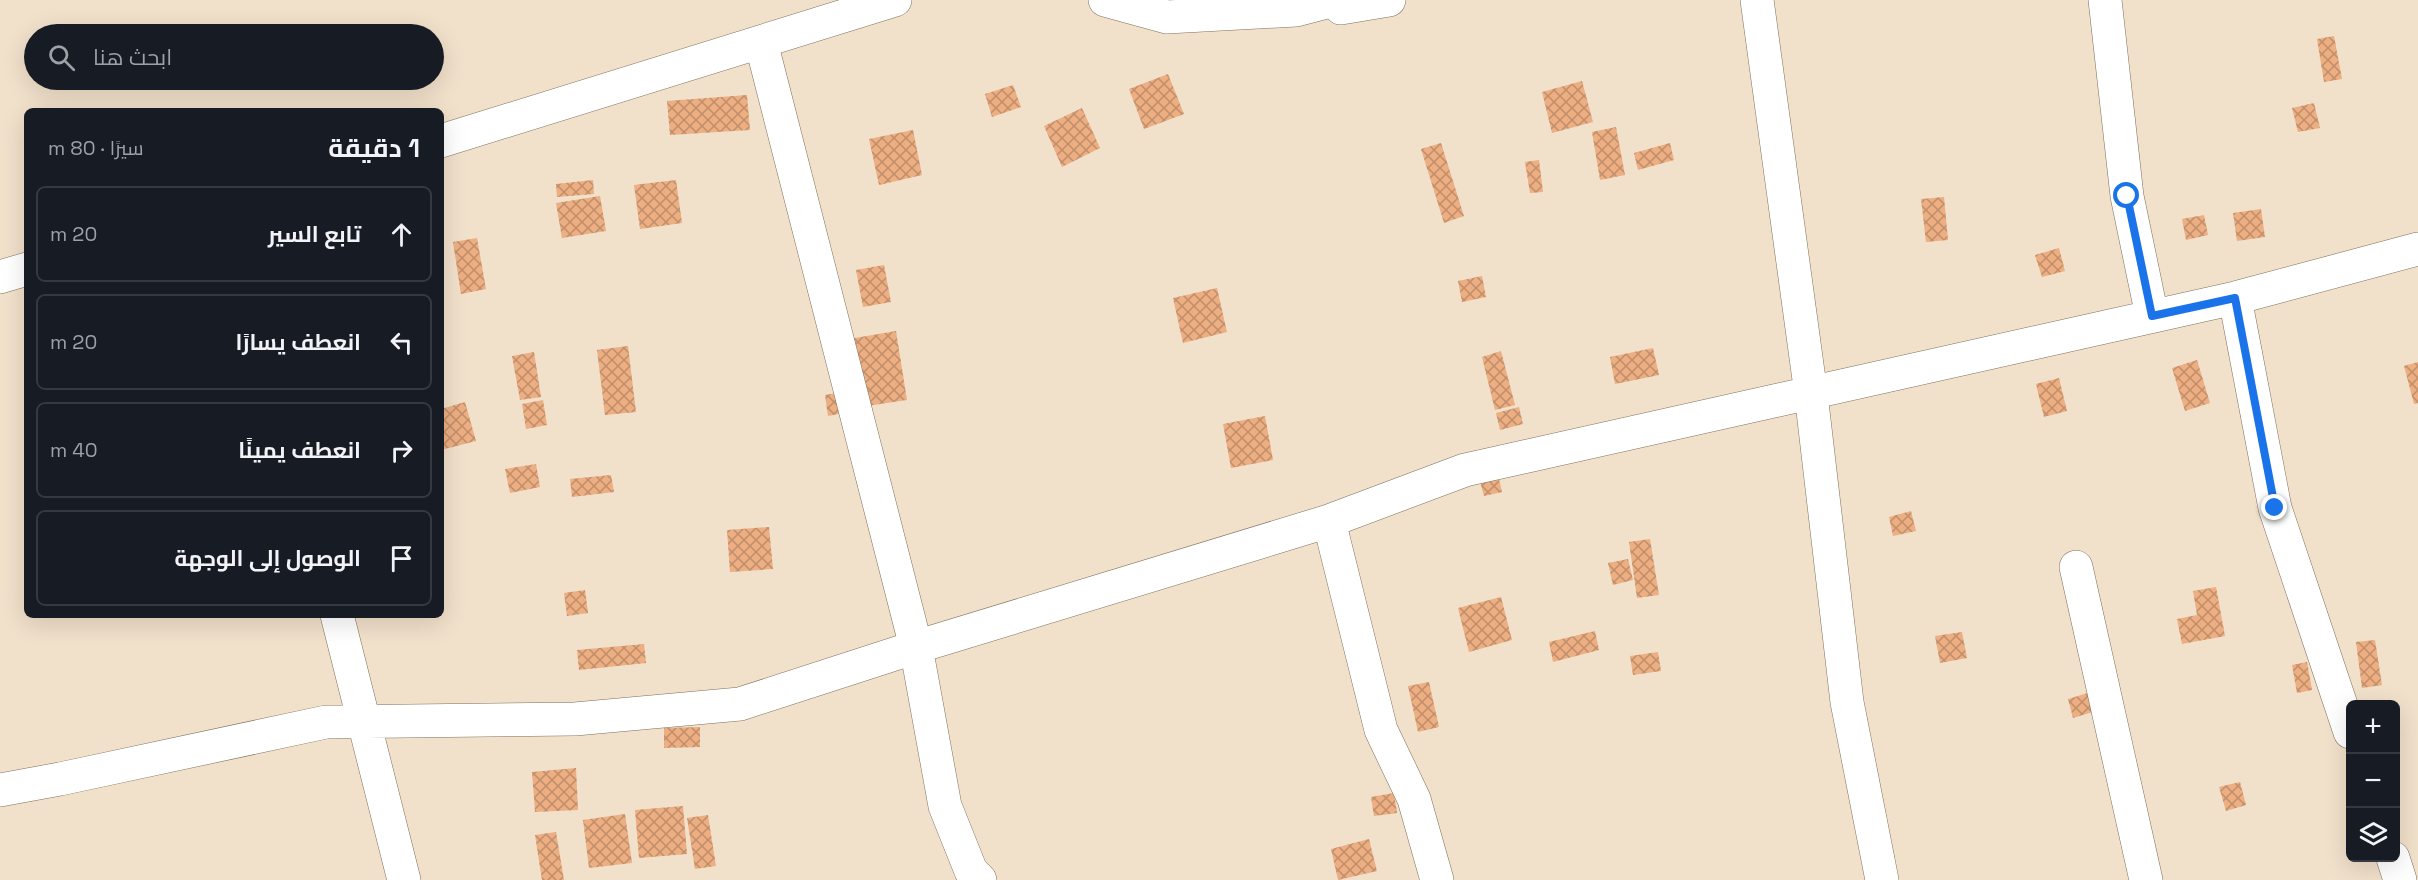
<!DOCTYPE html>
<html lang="ar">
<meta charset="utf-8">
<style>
body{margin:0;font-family:"Space Grotesk",Cairo,sans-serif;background:#20242c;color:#f1f3f6;direction:rtl}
.controls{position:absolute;right:18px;bottom:18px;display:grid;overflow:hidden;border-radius:9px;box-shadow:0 6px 24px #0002}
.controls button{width:54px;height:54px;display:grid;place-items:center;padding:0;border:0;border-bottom:2px solid #363941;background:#171b24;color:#f1f3f6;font:30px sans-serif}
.stop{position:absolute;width:18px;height:18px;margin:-14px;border:4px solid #1a73e8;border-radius:50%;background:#fff}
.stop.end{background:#1a73e8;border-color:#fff;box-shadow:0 2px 6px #0008}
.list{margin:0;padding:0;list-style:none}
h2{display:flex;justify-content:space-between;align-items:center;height:78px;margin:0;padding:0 24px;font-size:26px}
h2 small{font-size:20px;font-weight:400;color:#9ea1a6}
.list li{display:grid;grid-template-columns:39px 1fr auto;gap:18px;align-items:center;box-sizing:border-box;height:96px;margin:0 12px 12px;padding:0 12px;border:2px solid #363941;border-radius:9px}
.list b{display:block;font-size:22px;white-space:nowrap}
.list em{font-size:20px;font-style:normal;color:#9ea1a6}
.icon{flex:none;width:33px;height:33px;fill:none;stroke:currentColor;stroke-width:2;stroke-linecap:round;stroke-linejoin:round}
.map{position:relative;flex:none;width:2418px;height:880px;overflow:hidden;direction:ltr}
.search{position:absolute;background:#171b24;box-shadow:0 6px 24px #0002;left:24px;top:24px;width:420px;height:66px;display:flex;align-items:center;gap:15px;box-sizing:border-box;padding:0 21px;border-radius:33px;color:#9ea1a6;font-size:22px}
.panel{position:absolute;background:#171b24;box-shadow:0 6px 24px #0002;left:24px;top:108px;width:420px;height:510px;border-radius:9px;direction:rtl}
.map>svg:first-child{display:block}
.building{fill:url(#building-cross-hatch)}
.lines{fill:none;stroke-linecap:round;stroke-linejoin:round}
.street-casing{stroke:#7f705c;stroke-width:34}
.street{stroke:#fff;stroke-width:33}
.route{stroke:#1a73e8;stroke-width:8}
</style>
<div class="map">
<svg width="2418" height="880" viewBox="0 0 2418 880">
<defs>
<pattern id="building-cross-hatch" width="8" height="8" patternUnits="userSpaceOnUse" patternTransform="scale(1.5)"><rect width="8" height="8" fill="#edae82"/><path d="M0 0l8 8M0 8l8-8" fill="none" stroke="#c08e6a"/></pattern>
</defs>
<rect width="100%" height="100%" fill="#f1e0ca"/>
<!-- building -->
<path class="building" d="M2334,36L2342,79L2324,82L2317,39Z
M1168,74L1184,114L1144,129L1129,89Z
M1582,81L1593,122L1552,133L1542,92Z
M1013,85L1021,107L992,117L985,94Z
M747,95L750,130L670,135L667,101Z
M2314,103L2320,128L2298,132L2292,108Z
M1082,108L1100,148L1062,167L1044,126Z
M1616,127L1625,175L1600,180L1592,132Z
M913,130L922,175L879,185L869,139Z
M1441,143L1464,216L1444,223L1421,149Z
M1670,143L1674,160L1638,170L1634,153Z
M1539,160L1543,192L1530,193L1525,162Z
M593,180L594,194L557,197L556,184Z
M676,180L682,223L640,229L634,185Z
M600,196L606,231L562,238L556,203Z
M1944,197L1948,240L1926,242L1921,199Z
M2261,209L2265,237L2237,241L2233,213Z
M2204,215L2208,235L2186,240L2182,219Z
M477,238L486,289L461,294L453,242Z
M2059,248L2065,271L2042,277L2035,255Z
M884,265L891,302L863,307L856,270Z
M1482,276L1486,297L1462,302L1458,281Z
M1217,288L1227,332L1183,343L1173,298Z
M896,331L907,400L860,407L849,339Z
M628,346L636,412L605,415L597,350Z
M1653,348L1659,375L1615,384L1610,357Z
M1501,351L1515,405L1495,410L1482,357Z
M534,352L541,397L520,400L512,356Z
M2197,360L2210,403L2185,411L2172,368Z
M2418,362V403L2414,404L2404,366Z
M2059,378L2067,411L2044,417L2036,384Z
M849,391L853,411L828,416L825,395Z
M543,400L547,425L526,429L522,404Z
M465,402L476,441L441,450V409Z
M1519,407L1523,424L1500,430L1496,413Z
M1265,416L1273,460L1231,468L1223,424Z
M536,464L540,487L510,493L505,469Z
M1497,470L1502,492L1484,496L1478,474Z
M611,475L614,492L572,497L570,479Z
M1911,511L1916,531L1893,536L1889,517Z
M769,527L773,569L730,572L727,530Z
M1650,539L1659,595L1637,598L1629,542Z
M1628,559L1633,580L1613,585L1608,563Z
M2216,587L2225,636L2182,644L2177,619L2197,615L2193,591Z
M585,590L588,613L567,616L564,593Z
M1501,597L1512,640L1469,652L1458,608Z
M1595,631L1599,650L1553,662L1549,642Z
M1962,632L1967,658L1940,663L1935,636Z
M2375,640L2382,685L2362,688L2356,642Z
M644,644L646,663L579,670L577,650Z
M1658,652L1661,671L1633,675L1630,656Z
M2307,662L2312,690L2297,693L2292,665Z
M1429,682L1439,727L1418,732L1408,686Z
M2091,692L2096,711L2073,718L2068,699Z
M700,727V747L664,748V728Z
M576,768L578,810L535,812L532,772Z
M2240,782L2246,805L2226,811L2219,787Z
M1394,793L1397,813L1374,816L1371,797Z
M683,806L687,854L639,858L635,810Z
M625,814L632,863L589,868L583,820Z
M708,815L716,866L695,869L687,818Z
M556,832L564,880H542L535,835Z
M1369,839L1377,871L1338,880L1331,849Z"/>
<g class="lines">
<defs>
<path id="street" d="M1105,0L1167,17L1296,10L1334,0
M1335,0L1341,8L1389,0
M1757,0L1811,394L1847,702L1882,880
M2105,0L2127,196L2152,316
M761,42L916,647L945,806L971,871L980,880
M441,141L895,0
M0,277L27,269
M2235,298L2275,508L2350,732
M1329,521L1381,730L1414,799L1437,880
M2076,567L2146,880
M337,615L404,880
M0,790L60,779L326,722L575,719L740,704L916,647L1329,521L1465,470L2235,298L2418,249
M2393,858L2400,880"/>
</defs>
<!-- street casing -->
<use href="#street" class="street-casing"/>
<!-- street -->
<use href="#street" class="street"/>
</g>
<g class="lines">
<!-- route -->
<path class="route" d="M2127,196L2152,316L2235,298L2275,508"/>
</g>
</svg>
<div class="controls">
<button>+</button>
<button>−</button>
<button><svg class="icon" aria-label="layers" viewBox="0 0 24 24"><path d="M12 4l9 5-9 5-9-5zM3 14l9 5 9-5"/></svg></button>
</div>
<div class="stop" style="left:2127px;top:196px"></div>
<div class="stop end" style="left:2275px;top:508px"></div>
<div class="search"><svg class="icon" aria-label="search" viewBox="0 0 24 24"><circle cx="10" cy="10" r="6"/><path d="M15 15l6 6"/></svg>ابحث هنا</div>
<section class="panel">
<h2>1 دقيقة<small>سيرًا · 80 m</small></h2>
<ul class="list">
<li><svg class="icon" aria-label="ahead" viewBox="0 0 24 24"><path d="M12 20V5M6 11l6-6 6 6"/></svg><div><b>تابع السير</b></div><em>20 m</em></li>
<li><svg class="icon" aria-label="left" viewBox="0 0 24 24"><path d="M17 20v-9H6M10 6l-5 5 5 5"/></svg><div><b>انعطف يسارًا</b></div><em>20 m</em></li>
<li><svg class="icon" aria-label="right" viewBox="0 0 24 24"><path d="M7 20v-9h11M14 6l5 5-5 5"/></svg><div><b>انعطف يمينًا</b></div><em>40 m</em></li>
<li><svg class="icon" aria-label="arrive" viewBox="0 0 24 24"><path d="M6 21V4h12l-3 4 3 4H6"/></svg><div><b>الوصول إلى الوجهة</b></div></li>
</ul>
</section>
</div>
